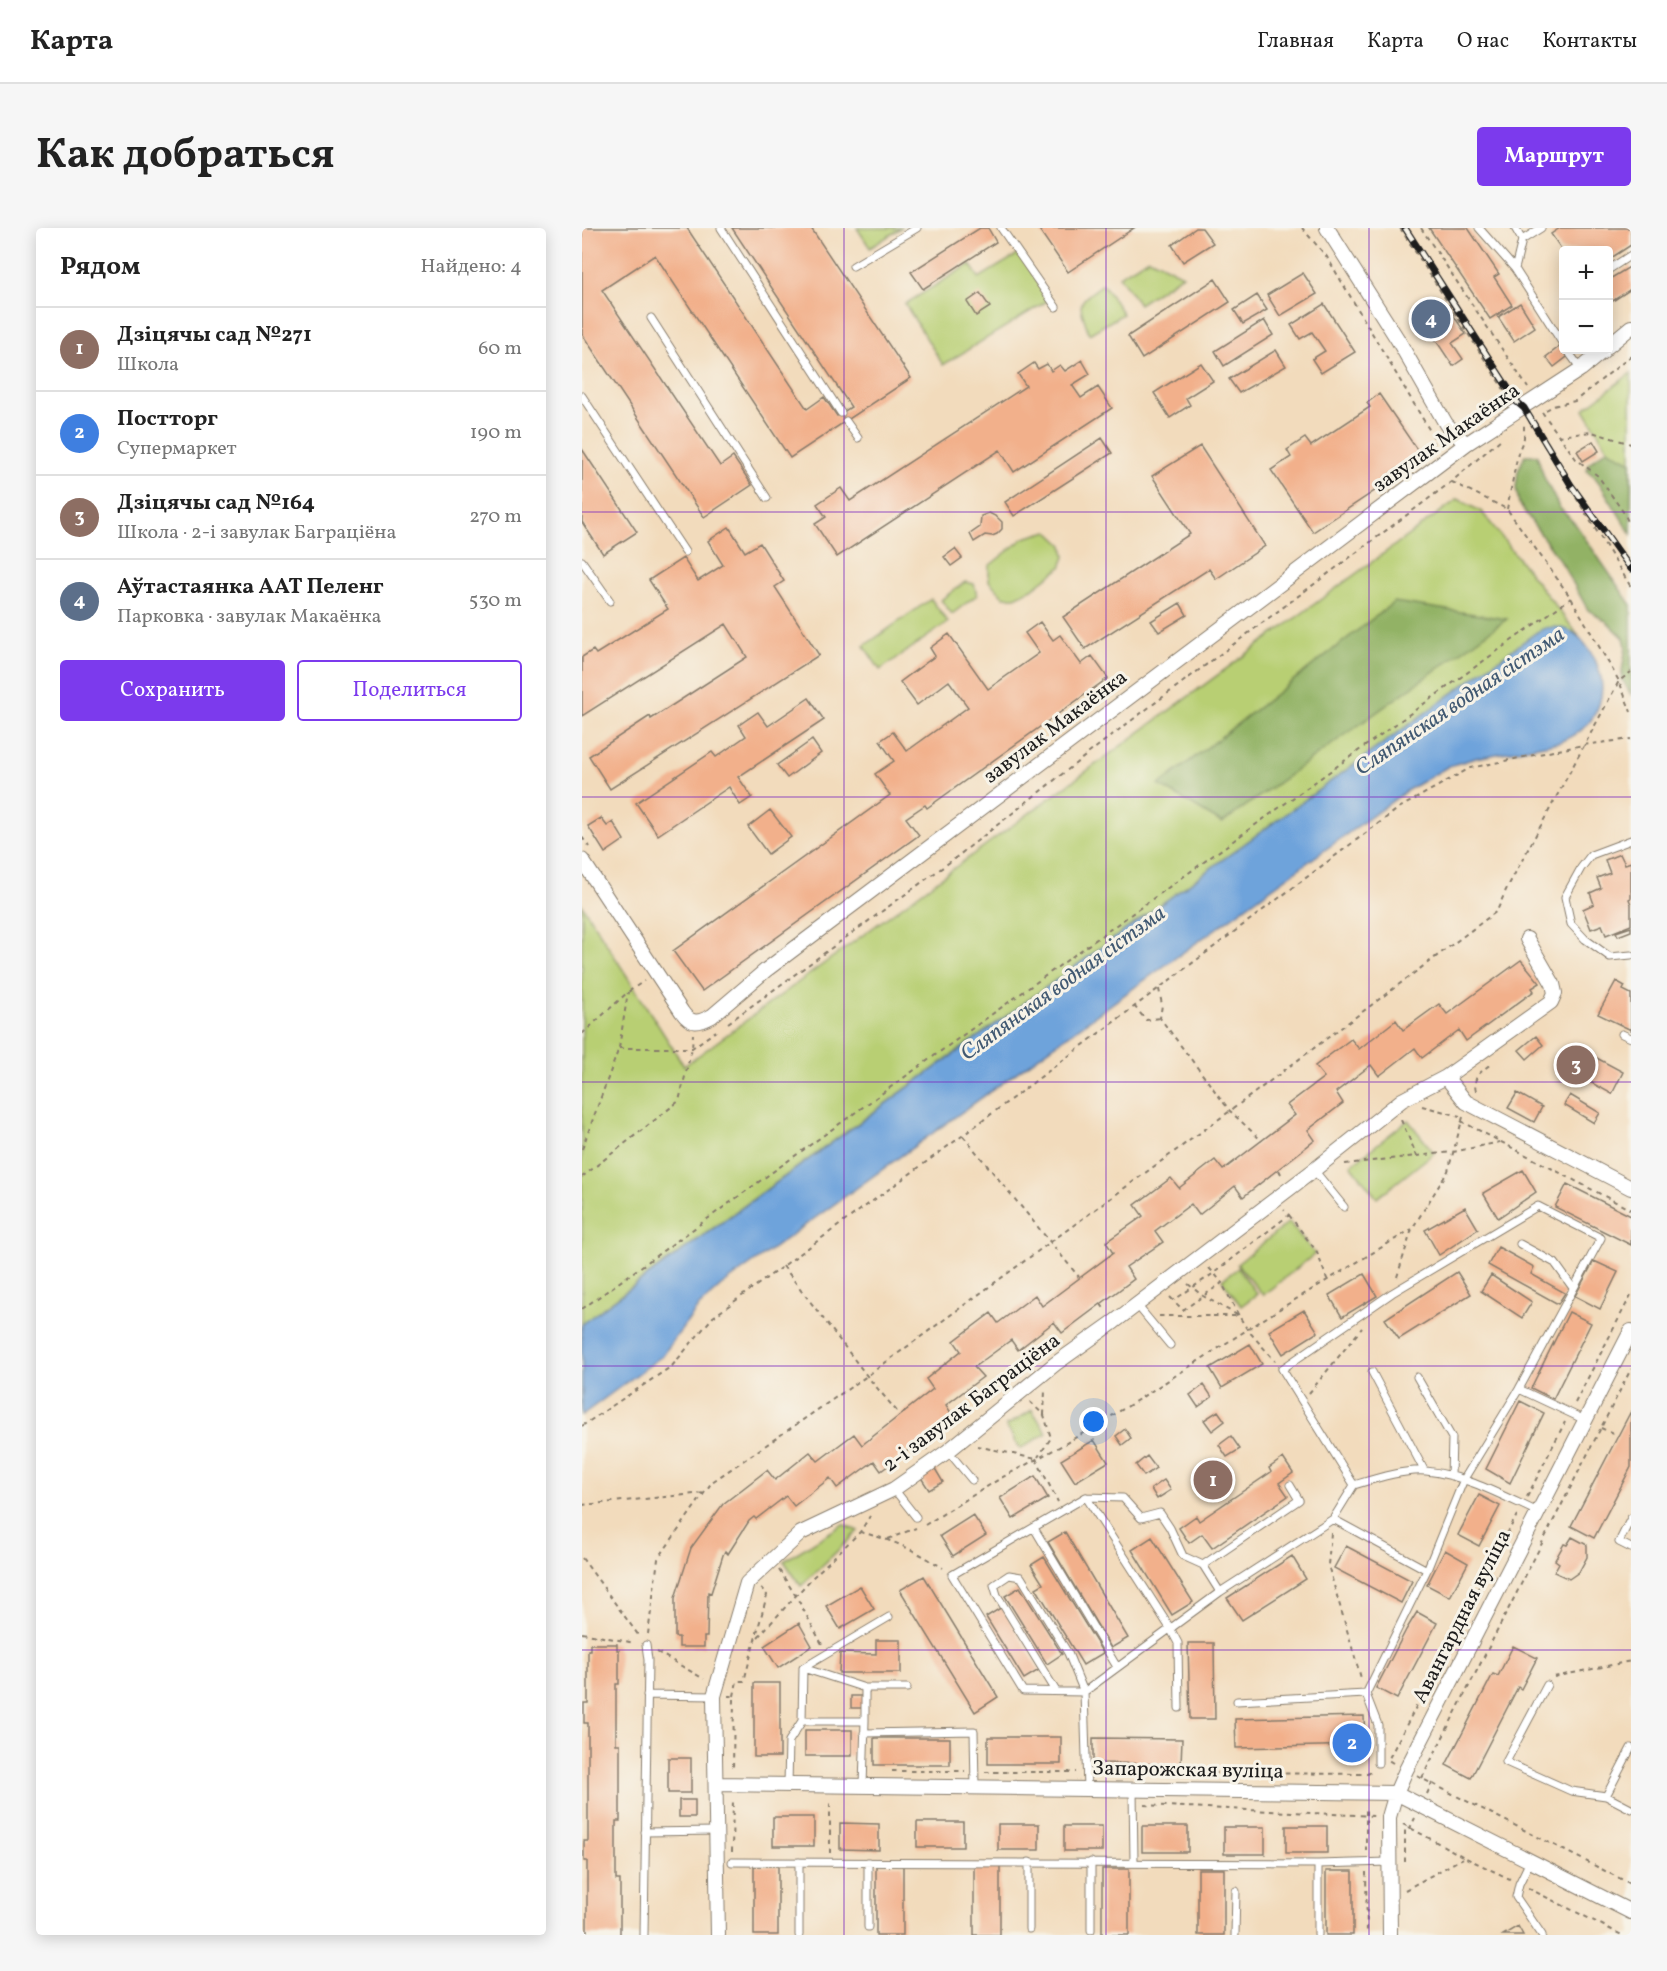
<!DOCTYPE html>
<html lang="ru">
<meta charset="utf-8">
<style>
body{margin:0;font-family:Vollkorn,serif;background:#f6f6f6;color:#222}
.controls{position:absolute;right:18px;top:18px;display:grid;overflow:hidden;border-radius:6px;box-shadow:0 3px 15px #0003}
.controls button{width:54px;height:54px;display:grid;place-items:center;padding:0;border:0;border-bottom:2px solid #e0e0e0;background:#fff;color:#222;font:30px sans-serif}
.you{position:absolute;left:512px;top:1194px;width:21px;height:21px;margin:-15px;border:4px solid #fff;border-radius:50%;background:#1a73e8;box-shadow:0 0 0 9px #1a73e833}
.badge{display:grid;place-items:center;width:39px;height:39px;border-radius:50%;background:#7c3aed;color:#fff;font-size:20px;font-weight:700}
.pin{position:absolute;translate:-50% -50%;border:3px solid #fff;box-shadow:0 2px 6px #0006}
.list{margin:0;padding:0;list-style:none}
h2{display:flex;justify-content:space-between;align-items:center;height:78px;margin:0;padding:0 24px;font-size:26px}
h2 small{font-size:20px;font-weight:400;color:#767676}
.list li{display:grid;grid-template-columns:39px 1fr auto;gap:18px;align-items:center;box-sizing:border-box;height:84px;padding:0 24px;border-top:2px solid #e0e0e0}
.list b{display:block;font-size:22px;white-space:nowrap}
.list p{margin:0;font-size:20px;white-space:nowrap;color:#767676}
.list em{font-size:20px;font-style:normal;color:#767676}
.actions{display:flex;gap:12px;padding:18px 24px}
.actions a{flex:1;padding:14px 0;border:2px solid #7c3aed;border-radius:6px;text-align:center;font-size:21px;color:#7c3aed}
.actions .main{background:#7c3aed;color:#fff}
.map{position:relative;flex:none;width:1049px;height:1707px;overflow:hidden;border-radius:6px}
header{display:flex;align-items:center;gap:36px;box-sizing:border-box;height:84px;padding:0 30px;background:#fff;border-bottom:2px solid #e0e0e0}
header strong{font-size:28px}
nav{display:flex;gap:33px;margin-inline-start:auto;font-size:21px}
.intro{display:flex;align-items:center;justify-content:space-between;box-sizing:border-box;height:144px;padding:0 36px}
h1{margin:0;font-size:42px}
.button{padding:15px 27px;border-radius:6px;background:#7c3aed;color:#fff;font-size:21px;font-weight:700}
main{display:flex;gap:36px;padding:0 36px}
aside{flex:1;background:#fff;border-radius:6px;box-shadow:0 3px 15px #0003}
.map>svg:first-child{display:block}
.green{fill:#b8cf73;stroke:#6a7648;stroke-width:1.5}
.forest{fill:#92b265;stroke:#576740;stroke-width:1.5}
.water{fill:#6ea3db;stroke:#45607c;stroke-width:1.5}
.building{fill:#f2b08b}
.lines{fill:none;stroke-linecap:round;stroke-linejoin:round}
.lane-casing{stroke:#877c6c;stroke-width:9}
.street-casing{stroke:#877c6c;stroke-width:16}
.path{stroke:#877c6c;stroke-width:2;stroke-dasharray:4.5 4.5;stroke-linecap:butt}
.lane{stroke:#fff;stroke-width:7}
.street{stroke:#fff;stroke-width:14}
.rail-casing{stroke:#1c1c1c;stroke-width:7}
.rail{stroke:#f7f3e8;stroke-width:4.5;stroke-dasharray:14;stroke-linecap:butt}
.grid{fill:none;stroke:#7b2cbf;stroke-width:1.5;stroke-opacity:0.55}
.labels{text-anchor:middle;stroke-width:6;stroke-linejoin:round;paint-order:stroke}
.street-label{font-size:21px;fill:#1c1c1c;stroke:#f7f3e8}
.water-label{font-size:22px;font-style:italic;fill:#415972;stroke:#f7f3e8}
</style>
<header>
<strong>Карта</strong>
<nav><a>Главная</a><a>Карта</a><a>О нас</a><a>Контакты</a></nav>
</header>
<div class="intro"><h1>Как добраться</h1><a class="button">Маршрут</a></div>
<main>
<aside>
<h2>Рядом<small>Найдено: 4</small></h2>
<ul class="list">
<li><span class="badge" style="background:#8d6e63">1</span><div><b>Дзіцячы сад №271</b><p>Школа</p></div><em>60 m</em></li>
<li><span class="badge" style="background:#3f7fe0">2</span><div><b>Постторг</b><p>Супермаркет</p></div><em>190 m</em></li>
<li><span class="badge" style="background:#8d6e63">3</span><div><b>Дзіцячы сад №164</b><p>Школа · 2-і завулак Баграціёна</p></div><em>270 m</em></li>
<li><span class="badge" style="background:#5c6f8a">4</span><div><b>Аўтастаянка ААТ Пеленг</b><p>Парковка · завулак Макаёнка</p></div><em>530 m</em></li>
</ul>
<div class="actions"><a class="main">Сохранить</a><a>Поделиться</a></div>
</aside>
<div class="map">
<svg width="1049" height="1707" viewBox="0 0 1049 1707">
<rect width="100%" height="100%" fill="#f7f3e8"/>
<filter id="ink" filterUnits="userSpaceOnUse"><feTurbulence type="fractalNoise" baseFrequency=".0167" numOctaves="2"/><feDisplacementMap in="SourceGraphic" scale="12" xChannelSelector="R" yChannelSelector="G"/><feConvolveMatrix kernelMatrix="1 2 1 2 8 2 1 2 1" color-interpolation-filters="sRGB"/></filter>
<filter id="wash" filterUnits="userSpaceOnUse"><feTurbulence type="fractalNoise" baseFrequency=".008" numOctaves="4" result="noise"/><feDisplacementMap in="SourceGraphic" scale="24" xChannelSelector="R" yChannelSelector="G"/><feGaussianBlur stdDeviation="1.35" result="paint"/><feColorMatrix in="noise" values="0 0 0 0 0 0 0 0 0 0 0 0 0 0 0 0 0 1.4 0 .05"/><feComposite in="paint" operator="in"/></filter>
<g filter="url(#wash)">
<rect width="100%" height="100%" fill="#f2dbbc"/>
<!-- green -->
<path class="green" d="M275,0H319L288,20Z
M438,25L467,72L361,137L323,76L388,36L397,50Z
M567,30L601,47L557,76L537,48Z
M521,56L541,86L507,106C497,73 492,77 521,56Z
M1049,145V260L1002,181Z
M876,271L900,284L997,408C986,399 967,398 955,404L22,1079L0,1097V677L102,838Z
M466,303L481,317L483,329L479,339L450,361L433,369H422L407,353V338L442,310Z
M383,354L392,356L395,367L370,386L359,372Z
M349,371L366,394L298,442L282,418Z
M826,892L852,925L795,970L769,937Z
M707,994L733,1026L681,1067L655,1036Z
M656,1040L675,1066L659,1078L640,1052Z
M450,1182L465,1205L438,1221L424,1198Z
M261,1296L276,1303L219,1358L202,1333Z"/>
<!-- forest -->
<path class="forest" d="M1025,221L1049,234V306L1018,256L1012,248L1005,243L1006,236Z
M943,227H955L962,249L977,279L994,297L1049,377V467L1040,451V443L1044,418L1042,410L1024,393L1006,382L981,337L937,276L934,260L936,243Z
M812,374L925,391L640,595L577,557Z"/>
<!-- water -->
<path class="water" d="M972,399C990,400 999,409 1008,423C1032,460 1018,499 978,514L894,530L867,538L826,562L139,1058L117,1078L80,1128L0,1187V1097L5,1092L955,404L963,400Z"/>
<g id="blocks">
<!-- building -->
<path class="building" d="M0,0H105L225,181L242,169L255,188L269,179L150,0H229L329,150L208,230L73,27L20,62L138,238L151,229L170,257L122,289L0,106Z
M398,0H406L414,14L341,61L329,44Z
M456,0H552L486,44Z
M614,0H620L631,15L601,34L590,17Z
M847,0H886L917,46L912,49L930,77L908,91Z
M978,0H1049V17L1026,32V22H980L969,6Z
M1049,38V61L1026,76V52Z
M721,45L735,66L698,88L685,67Z
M633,51L648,74L560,131L546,108Z
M398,65L408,79L394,88L385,74Z
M675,67L685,82L661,96L652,82Z
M938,75L953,99L932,113L916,89Z
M742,76L773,124L739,145L730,131L743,123L730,104L718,111L709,97Z
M867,81L884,106L870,115L881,131L871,138L853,111L863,104L854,90Z
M682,92L691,107L642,138L633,123Z
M977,119L985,129L972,139L964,129Z
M694,122L704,138L657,165L647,151Z
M500,132L508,146L490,157L499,170L516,159L530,180L432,244L418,222L255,329L233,296L244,289L235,276L259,260L268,273L444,158L436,146L452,135L456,141L465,136L469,143L478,137L483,143Z
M619,135L631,153L604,170L608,177L588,190L572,165Z
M797,166L838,226L803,249L806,254L731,304L689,242L709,229L705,222L723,210L729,218L788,179L785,175Z
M520,210L530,225L432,288L423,274Z
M1011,213L1017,223L1001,233L995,223Z
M618,218L683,318L634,351L627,341L503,421L481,389L608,306L570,248Z
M0,221L55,304L21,326L0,294Z
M407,285L415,289L420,294V301L415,306L410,308L403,307L392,314L388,306L398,299L399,288Z
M147,299L163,324L178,315L202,353L193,359L237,427L28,561L7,528L68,488L69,491L165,429L144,396L0,488V429L11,422L14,426L86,381L67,352L101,330L116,353L141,337L126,313Z
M373,321L380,330L369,338L362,329Z
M598,375L605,387L577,404L569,393Z
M458,394L471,412L478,407L499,436L510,428L526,450L345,580L343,577L324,590L337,607L120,763L91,723L308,567L293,546L312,533L298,513L311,504L325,523L386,479L367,453L335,477L318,454L353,428L348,420L367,406L406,461L457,425L443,405Z
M227,470L242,492L156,549L170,569L158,577L147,559L76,607L54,575L130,524L134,529L164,508L157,497L176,484L186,498Z
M230,512L239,525L205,550L195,537Z
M188,582L209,609L186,626L166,599Z
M19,590L25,598L31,594L42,612L23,625L6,598Z
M1038,626L1043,636L1049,634V670L1047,671L1049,676V697L1024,707L1020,697L1009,701L1001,681L1012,676L1008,665L1019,660L1015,650L1028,645L1023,632Z
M1049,699V703L1036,708L1034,704Z
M939,732L958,755L950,760L952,763L884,813L877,802L840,830L833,820L797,848L789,837L754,864L761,875L726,902L733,912L661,969L653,958L617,987L609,976L573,1003L581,1014L544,1039L552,1051L480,1105L472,1094L436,1122L429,1112L392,1139L401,1149L364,1177L371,1188L299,1243L292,1233L255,1260L248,1250L212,1278L204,1268L174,1291L172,1289L167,1293L146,1326L143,1323L141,1327L129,1365L126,1364L125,1409H122V1419H97V1409H93V1370L109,1320L141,1276L185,1242L193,1252L228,1224L236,1233L272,1206L280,1217L351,1161L344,1151L379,1123L372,1113L409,1085L416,1095L453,1067L460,1078L531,1025L524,1014L561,988L553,977L589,950L597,960L633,932L641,942L713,887L705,877L742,849L733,838L769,811L777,821L814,792L821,802L857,776L865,786Z
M1034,753L1043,758L1041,762L1049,766V802L1016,786Z
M954,808L961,817L945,831L937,822Z
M1009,827L1041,844L1030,866L997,848Z
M935,865L960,879L952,894L926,880Z
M988,867L1018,885L1012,895L982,877Z
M941,942L954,964L916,990L901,965Z
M985,956L1049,988V1017L973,979Z
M883,979L896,1001L857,1027L843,1002Z
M916,1019L952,1039L949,1046L983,1065L976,1076L906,1037Z
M1012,1033L1036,1044L1018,1081L993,1068Z
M875,1044L889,1066L817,1111L803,1091Z
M782,1046L795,1068L760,1089L747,1067Z
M909,1047L950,1074L940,1090L899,1063Z
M722,1082L736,1104L701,1126L687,1103Z
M987,1084L1009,1095L971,1171L949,1160Z
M668,1116L680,1136L640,1160L628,1140Z
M622,1157L630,1169L616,1179L608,1167Z
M938,1173L962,1185L928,1255L904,1241Z
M636,1183L643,1193L630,1203L622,1192Z
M1049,1183V1239L1012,1310L989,1298Z
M543,1201L549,1210L540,1217L534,1208Z
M649,1208L658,1221L645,1229L637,1217Z
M512,1212L526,1234L493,1254L479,1232Z
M565,1228L574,1240L562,1248L554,1237Z
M701,1230L711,1245L697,1255L706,1268L630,1320L620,1306L607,1315L597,1300L614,1288L617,1293L689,1244L687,1240Z
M352,1239L361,1254L347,1262L338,1248Z
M453,1248L466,1270L431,1291L418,1270Z
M582,1252L589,1262L575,1271L569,1261Z
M897,1267L918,1278L897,1318L876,1307Z
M391,1287L404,1307L371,1328L358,1308Z
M483,1304L546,1410L529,1420L466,1314Z
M570,1309L611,1374L590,1387L550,1322Z
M990,1309L1005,1317V1329L997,1344L987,1351L972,1344L977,1335L973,1332L982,1316L985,1317Z
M764,1318L830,1353L819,1375L752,1340Z
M863,1322L886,1335L868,1369L845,1357Z
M710,1328L724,1351L660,1392L645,1370Z
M462,1329L521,1425L501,1437L454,1360L461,1356L449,1337Z
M342,1348L416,1469L393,1484L318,1362Z
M278,1358L292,1381L258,1401L244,1378Z
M438,1359L480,1426L465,1436L423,1368Z
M420,1379L457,1442L442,1451L404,1389Z
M835,1384L855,1395L815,1471L794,1460L824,1402Z
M217,1395L230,1418L196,1440L182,1418Z
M294,1412H319V1445H257L258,1425L294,1426Z
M606,1415H632L633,1491H608Z
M8,1416H35V1422H37V1456H34V1516H38V1593H34V1652H38V1707H5V1633H2V1613H6V1495H2V1475H6V1422H8Z
M931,1418L955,1430L939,1461L936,1459L889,1550L864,1537L911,1446L916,1448Z
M172,1455H198V1529H172Z
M269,1468H282V1480H269Z
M782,1488L783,1517L654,1520L653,1491Z
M223,1502H270V1528H223Z
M406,1509H479V1536H406Z
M292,1510H368V1537H292Z
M511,1510L600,1511L599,1536L511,1535Z
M86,1530H109V1565H86Z
M97,1572H113V1589H97Z
M191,1589H232V1618H191Z
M335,1594H381V1619H335Z
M258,1595L297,1596V1622L258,1621Z
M416,1596H457V1622H416Z
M482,1598H520V1623H482Z
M560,1598H606V1624H560Z
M704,1598H745V1625H704Z
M642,1599H683V1626H642Z
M294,1637H321V1707H294Z
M172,1638H196V1707H172Z
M392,1638H418V1707H392Z
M520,1641H547V1707H520Z
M616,1641H642V1707H616Z
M744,1643H771V1707H744Z
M936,1698L941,1707H921Z"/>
</g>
</g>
<g filter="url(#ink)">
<use href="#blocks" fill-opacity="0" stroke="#877c6c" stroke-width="1.5"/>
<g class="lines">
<defs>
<path id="lane" d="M139,0L259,185
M419,0L474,79
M897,0L933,41
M933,0L940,12L933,41L981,116
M940,12L959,0
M271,38L335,0
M1026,42L1049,27
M69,90L185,270
M985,122L999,141
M0,168L103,324
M264,193L276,210
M0,333L28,373
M1049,612L1009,627L999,640L983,669L989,696L1003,711L1028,729L1049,727
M1040,806L1049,810
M732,942L762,979
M938,1016L973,1035L991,1060
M555,1077L588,1117
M790,1144L842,1242
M835,1149L870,1210L869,1248
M937,1161L1003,1192
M366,1223L390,1252
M312,1261L334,1289
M504,1269L541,1270L559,1290L578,1285L588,1300L601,1328L621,1337L638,1364L502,1464L441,1463L370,1347L504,1269L588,1400L596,1415L597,1480
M1049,1290L1037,1314L1049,1320
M751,1291L845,1342
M452,1300L535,1439
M621,1337L717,1272L708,1257
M638,1364L751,1291L772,1257C792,1251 823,1241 844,1243C883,1247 921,1268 956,1284
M221,1440L283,1460H325
M965,1457L924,1534L989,1563L1024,1568L1049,1581
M474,1463L415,1367L412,1357L427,1347L439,1349L486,1425L502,1464L505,1561
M784,1466L796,1497V1535
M65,1467L132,1468
M655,1473L784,1466L845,1342L882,1251L937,1161L1019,1010L956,978L810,1065L700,1141L772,1257
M283,1493V1460
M282,1505L392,1503L393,1559
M206,1557L207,1513L220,1493
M281,1558L283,1493H220L221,1440L307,1389
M551,1562L552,1634
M1024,1568L1049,1520
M63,1604L135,1603
M948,1633L937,1656L934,1669L960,1707
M150,1634L736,1636V1707
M217,1634V1707
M286,1634V1699
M447,1634V1701
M509,1634V1702
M736,1636L807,1634
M62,1707L66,1432L64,1417
M653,1707L654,1663"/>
<path id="street" d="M745,0L816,112L864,196L884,216
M1026,118L1049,99
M0,632L100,784C109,797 117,795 130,788L184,742L847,244L884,216L999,141L1022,122
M864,849L884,874L1049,960
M134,1556L814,1565L1049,1684
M136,1707L132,1468L165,1355L219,1305L312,1261L366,1223L473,1136L532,1094L732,942L820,872L864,849L969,774L973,765L971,756L945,711
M808,1707L807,1589L814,1565L824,1542L1049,1103"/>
</defs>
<!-- lane casing -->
<use href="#lane" class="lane-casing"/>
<!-- street casing -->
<use href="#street" class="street-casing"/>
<!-- path -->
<path class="path" d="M720,0L745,29L851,208V223
M818,0L928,171
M839,0L946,160
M964,182L971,178L993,173L1049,128
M960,184L994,231L1016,248L1042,285L1049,300
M947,193L1049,359
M976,208L1010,204L1049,216
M870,254L925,281L989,370L1037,453L1049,484
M925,281L936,225L942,210V196
M0,609L7,619
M577,761L580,777L578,790L648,883L680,913
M552,778L564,792L578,790
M146,795L372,631L530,507L869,254L919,211
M0,806L46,764L62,753
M37,820H110L134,803
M894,863C890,848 899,844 910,835
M840,878L878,888
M819,892L835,928
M879,893L1049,982
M381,908L497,1049
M0,921L37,820L46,764
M763,936L871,924L918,914
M697,942L700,948
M0,949L97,873L110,820L111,806
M707,987L735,1024L745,1051
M201,1038L285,1148L318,1187
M627,1040L632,1045L707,987L702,982
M815,1049L830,1001L866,943L881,889
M606,1056L621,1068L657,1088L665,1101L693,1133
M588,1069L601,1082L640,1055L632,1045L592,1072
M519,1076L523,1082
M0,1081L989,370
M577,1088H657L640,1055
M727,1165L780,1100
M448,1174L462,1187L469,1210L456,1229
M993,1175L1049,1067
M462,1187L463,1162
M0,1198L90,1138L131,1089L380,908L817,580L888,540L1001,517L1049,511
M1019,1200L1036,1208
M338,1213L345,1222
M395,1218L454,1231
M454,1231L476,1274
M945,1269L983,1194
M0,1277L123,1265
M343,1297L419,1250L481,1217L543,1180L696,1082L830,1001
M278,1304C311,1312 333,1322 361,1340
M749,1305L746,1337L779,1450
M306,1311L334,1300
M0,1330L57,1408
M197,1342L214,1368L241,1418
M0,1405L53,1415
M66,1406L76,1331L130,1254L285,1148L648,883L915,683L924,662L1037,453L1049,444
M176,1409L231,1349L278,1304L288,1288
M75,1424L122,1451
M972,1449L1049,1433
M146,1468H152L151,1543
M152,1468L155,1453H162L185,1367L179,1360
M811,1535L806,1532L935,1287
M310,1543H383
M403,1544H494
M514,1544L785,1546L790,1544
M835,1548L1049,1656
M840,1550L1049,1141
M845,1566L850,1555
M562,1577L793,1588
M821,1596L882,1629L928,1651
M784,1623V1578
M150,1624L151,1570
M248,1625V1573
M823,1634V1602L828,1600L833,1590
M784,1644L785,1707
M946,1660L1040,1707
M823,1662L881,1630"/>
<!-- lane -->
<use href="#lane" class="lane"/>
<!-- street -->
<use href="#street" class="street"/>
<defs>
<path id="rail" d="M823,0L935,174L942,180L989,257L1049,341"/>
</defs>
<!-- rail casing -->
<use href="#rail" class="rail-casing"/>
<!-- rail -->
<use href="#rail" class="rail"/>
</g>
</g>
<!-- grid -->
<path class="grid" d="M262,0V1707M524,0V1707M787,0V1707M0,284H1049M0,569H1049M0,854H1049M0,1138H1049M0,1422H1049"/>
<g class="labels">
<!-- street labels -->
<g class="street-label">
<text transform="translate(864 209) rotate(-35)" y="7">завулак Макаёнка</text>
<text transform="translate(473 498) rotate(-37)" y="7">завулак Макаёнка</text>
<text transform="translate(389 1174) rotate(-37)" y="7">2-і завулак Баграціёна</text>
<text transform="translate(879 1388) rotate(-63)" y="7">Авангардная вуліца</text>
<text transform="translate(606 1541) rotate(1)" y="7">Запарожская вуліца</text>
</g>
<!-- water labels -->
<g class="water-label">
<text transform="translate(877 472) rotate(-34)" y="8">Сляпянская водная сістэма</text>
<text transform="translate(480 754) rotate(-36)" y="8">Сляпянская водная сістэма</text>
</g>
</g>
</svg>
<div class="controls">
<button>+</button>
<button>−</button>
</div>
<div class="you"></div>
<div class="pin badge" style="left:631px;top:1252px;background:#8d6e63">1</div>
<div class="pin badge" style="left:770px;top:1515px;background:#3f7fe0">2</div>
<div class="pin badge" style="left:994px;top:837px;background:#8d6e63">3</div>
<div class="pin badge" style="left:849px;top:91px;background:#5c6f8a">4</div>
</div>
</main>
